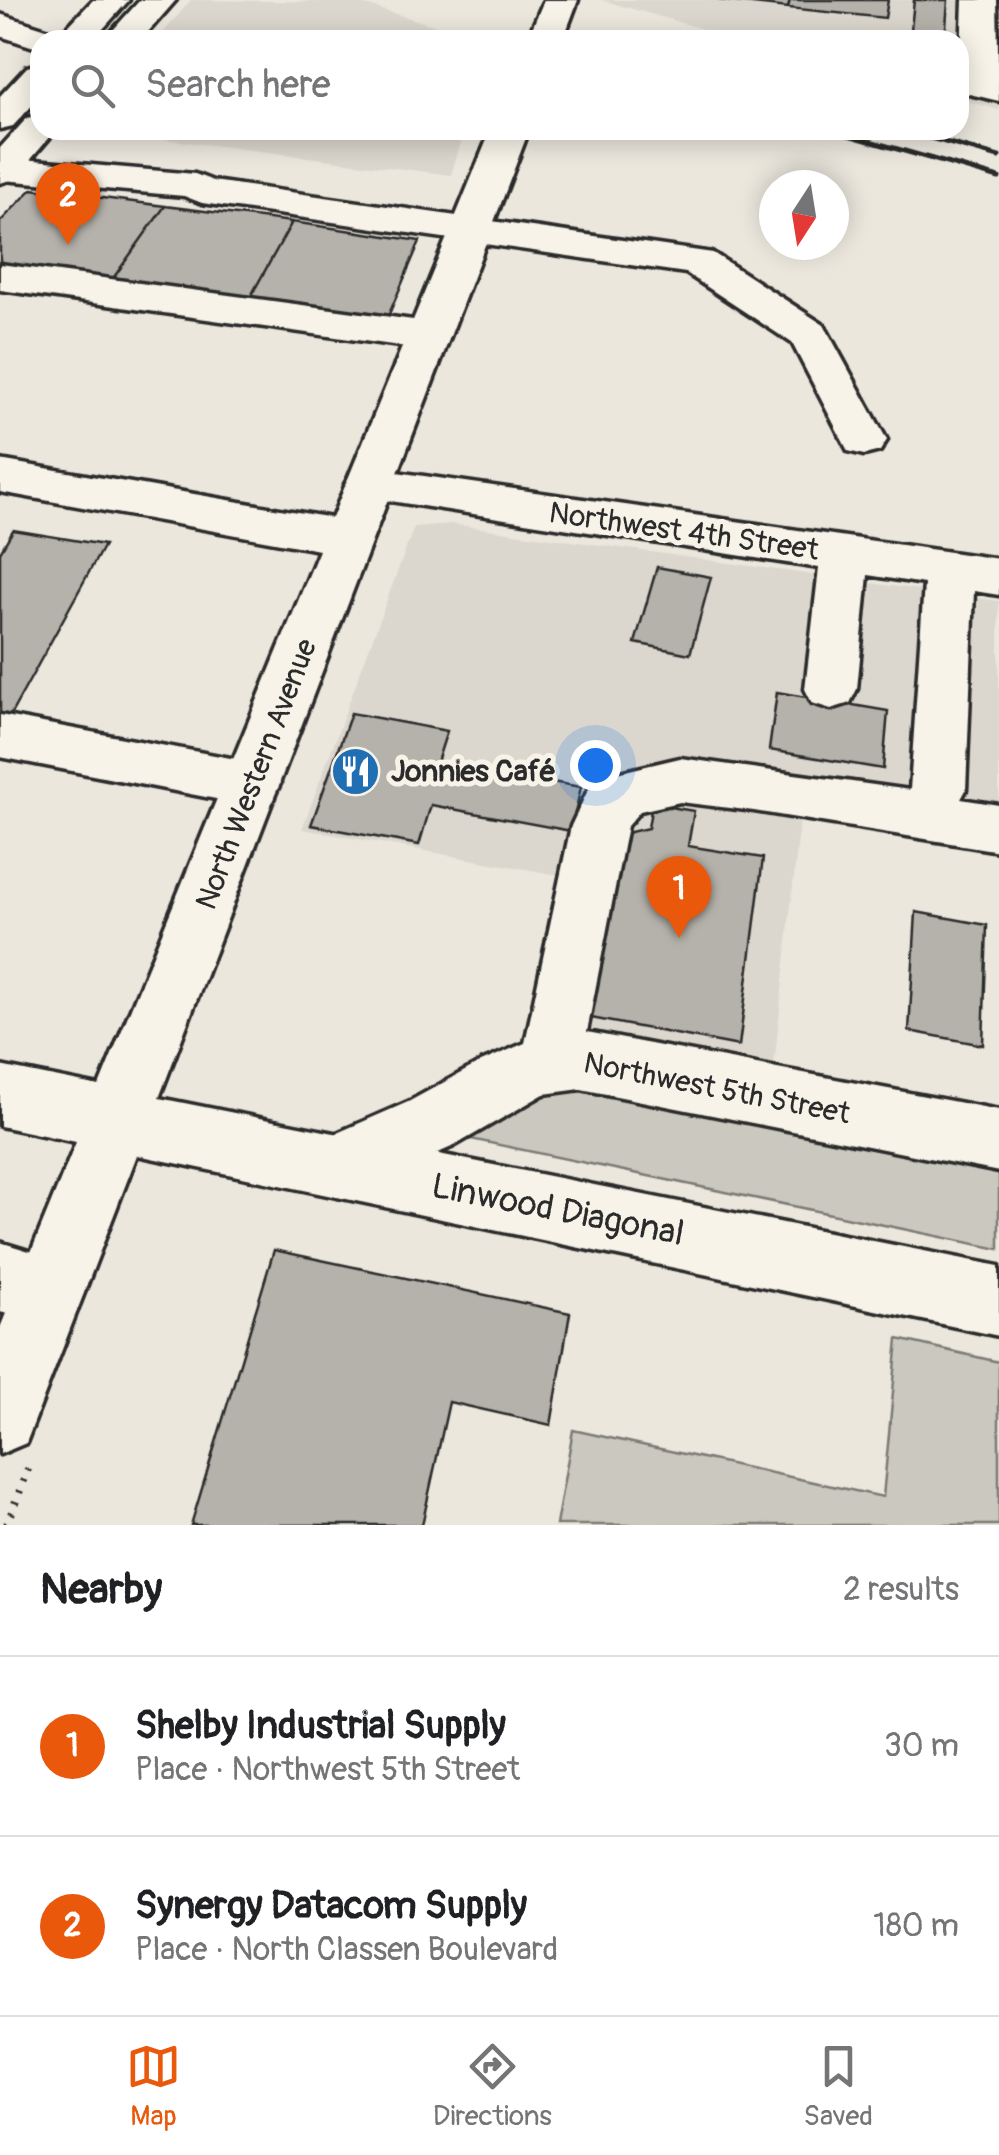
<!DOCTYPE html>
<meta charset="utf-8">
<style>
body{margin:0;font-family:Pangolin,sans-serif;background:#f2f2f2;color:#202124}
.compass{position:absolute;left:759px;top:170px;width:90px;height:90px;border-radius:50%;background:#fff;box-shadow:0 5px 25px #0003;rotate:192deg}
.you{position:absolute;left:595px;top:765px;width:35px;height:35px;margin:-25px;border:8px solid #fff;border-radius:50%;background:#1a73e8;box-shadow:0 0 0 15px #1a73e833}
.badge{display:grid;place-items:center;width:65px;height:65px;border-radius:50%;background:#ea580c;color:#fff;font-size:32px;font-weight:700}
.pin{position:absolute;translate:-50% -82px;filter:drop-shadow(0 2px 5px #0008)}
.pin::after{content:'';position:absolute;top:52px;width:35px;height:30px;background:inherit;clip-path:polygon(0 0,100% 0,50% 100%)}
.list{margin:0;padding:0;list-style:none}
h2{display:flex;justify-content:space-between;align-items:center;height:130px;margin:0;padding:0 40px;font-size:42px}
h2 small{font-size:32px;font-weight:400;color:#757577}
.list li{display:grid;grid-template-columns:65px 1fr auto;gap:30px;align-items:center;box-sizing:border-box;height:180px;padding:0 40px;border-top:2px solid #e0e0e0}
.list b{display:block;font-size:38px;white-space:nowrap}
.list p{margin:0;font-size:32px;white-space:nowrap;color:#757577}
.list em{font-size:32px;font-style:normal;color:#757577}
.icon{flex:none;width:55px;height:55px;fill:none;stroke:currentColor;stroke-width:2;stroke-linecap:round;stroke-linejoin:round}
.map{position:relative;flex:none;width:999px;height:1525px;overflow:hidden}
.search{position:absolute;background:#fff;box-shadow:0 5px 25px #0003;left:30px;right:30px;top:30px;height:110px;display:flex;align-items:center;gap:25px;box-sizing:border-box;padding:0 35px;border-radius:30px;color:#757577;font-size:38px}
.sheet{height:490px;background:#fff}
nav{display:flex;justify-content:space-around;align-items:center;box-sizing:border-box;height:140px;border-top:2px solid #e0e0e0;background:#fff;font-size:28px;color:#757577}
nav a{display:grid;justify-items:center;gap:5px}
nav .on{color:#ea580c}
.map>svg:first-child{display:block}
.built{fill:#dbd7ce}
.green{fill:#cbc8bf;stroke:#7b7a75;stroke-width:2.5}
.building{fill:#b5b2ab;stroke:#2b2b2b;stroke-width:2.5}
.lines{fill:none;stroke-linecap:round;stroke-linejoin:round}
.minor-casing{stroke:#2b2b2b;stroke-width:7}
.major-casing{stroke:#2b2b2b;stroke-width:7}
.path{stroke:#2b2b2b;stroke-width:8;stroke-dasharray:2.5 9;stroke-linecap:butt}
.minor{fill:#f7f3e8;fill-rule:evenodd}
.major{fill:#f7f3e8;fill-rule:evenodd}
.rail{stroke:#2b2b2b;stroke-width:5}
.labels{text-anchor:middle;stroke-width:10;stroke-linejoin:round;paint-order:stroke}
.street-label{font-size:30px;fill:#2b2b2b;stroke:#f7f3e8}
.poi-label{font-size:30px;font-weight:bold;fill:#2b2b2b;stroke:#f7f3e8;text-anchor:start}
.near-street-label{font-size:35px;fill:#2b2b2b;stroke:#f7f3e8}
</style>
<div class="map">
<svg width="999" height="1525" viewBox="0 0 999 1525">
<rect width="100%" height="100%" fill="#ebe7dd"/>
<filter id="ink" filterUnits="userSpaceOnUse"><feTurbulence type="fractalNoise" baseFrequency=".01" numOctaves="2"/><feDisplacementMap in="SourceGraphic" scale="20" xChannelSelector="R" yChannelSelector="G"/><feConvolveMatrix kernelMatrix="1 2 1 2 8 2 1 2 1" color-interpolation-filters="sRGB"/></filter>
<g filter="url(#ink)">
<!-- built -->
<path class="built" d="M191,0L355,2L484,40H157Z
M601,0H999V110L959,99V40H742Z
M91,130H465L451,175Z
M451,524L999,601V813L665,769L570,877L302,829L414,527Z
M635,799L802,800L773,1076L574,1039L614,836Z"/>
<!-- green -->
<path class="green" d="M553,1079L999,1160V1249L461,1137Z
M898,1339L999,1362V1525H556L573,1430L883,1497Z"/>
<!-- building -->
<path class="building" d="M718,0H790L788,8Z
M790,0H888L885,18L788,8Z
M914,0H948L945,40H910Z
M32,189L165,206L109,284L0,268V222Z
M165,206L292,222L246,305L109,284Z
M292,222L420,241L387,319L246,305Z
M13,530L104,545L6,723L0,721V552Z
M657,567L711,577L690,654L635,643Z
M777,692L888,711L883,769L769,750Z
M351,713L447,731L437,762L581,787L571,831L431,805L419,845L311,825Z
M652,804L694,811L688,846L763,858L739,1046L591,1018L626,833L648,828Z
M916,912L987,925L983,1045L909,1031Z
M274,1250L570,1313L551,1425L449,1402L422,1525H191Z"/>
<g class="lines">
<defs>
<path id="minor" d="M963,0H997L999,101L965,93L960,85Z
M0,14L59,33L65,40H40V49L0,36Z
M0,157L195,174L213,181L713,253L824,325L887,440L880,451L864,455L848,451L792,343L686,273L202,203L184,196L3,180Z
M0,264L428,322L443,326L450,336L443,346L428,350L0,290Z
M369,468L999,559V595L974,591L966,790L961,799L999,805V851L754,811L680,802L640,811L627,826L587,1032L999,1110V1172L581,1089L544,1094L454,1146L337,1197L314,1187L304,1165L314,1143L408,1102L481,1062L525,1043L571,826L588,790L604,776L680,758L910,790L924,584L868,575L857,689L850,703L831,709L812,703L805,689L819,568L352,495L345,484L352,473Z
M0,715L252,762L272,768L280,784L272,800L252,806L0,757Z
M0,1242L75,1265L85,1290L75,1315L50,1325L0,1312Z"/>
<path id="major" d="M93,0H129L93,40H55Z
M140,0H176L141,40H104Z
M544,0H578L563,40H527Z
M40,64V97L13,126L0,129V96L27,67Z
M40,115V130H56L14,179L0,183V148L27,118Z
M491,130H529L159,1098L999,1266V1336L137,1155L26,1443L0,1454V1328L76,1142L0,1126V1066L99,1086L319,550L0,492V460L332,518Z"/>
</defs>
<!-- minor casing -->
<use href="#minor" class="minor-casing"/>
<!-- major casing -->
<use href="#major" class="major-casing"/>
<!-- path -->
<path class="path" d="M7,1525L31,1461"/>
<!-- minor -->
<use href="#minor" class="minor"/>
<!-- major -->
<use href="#major" class="major"/>
<!-- rail -->
<path class="rail" d="M831,130L999,178
M902,130L999,157"/>
</g>
</g>
<!-- icons -->
<defs>
<symbol id="restaurant-disc" viewBox="-11 -11 22 22"><circle r="9.5" fill="#1f6fb2" stroke="#f7f3e8"/><path d="M-5-6h1v4h1v-4h1v4h1v-4h1v5L-1.5 .5V6h-2V.5L-5-1ZM5-6V6H3V1.5H1.5Q1.5-4 5-6Z" fill="#fff"/></symbol>
</defs>
<g fill-rule="evenodd">
<use href="#restaurant-disc" x="328" y="744" width="55" height="55"/>
</g>
<g class="labels">
<!-- street labels -->
<g class="street-label">
<text transform="translate(684 531) rotate(8)" y="10">Northwest 4th Street</text>
<text transform="translate(256 774) rotate(-69)" y="10">North Western Avenue</text>
<text transform="translate(717 1088) rotate(11)" y="10">Northwest 5th Street</text>
</g>
<!-- poi labels -->
<g class="poi-label">
<text x="391" y="781">Jonnies Café</text>
</g>
<!-- near-street labels -->
<g class="near-street-label">
<text transform="translate(558 1209) rotate(11)" y="12">Linwood Diagonal</text>
</g>
</g>
</svg>
<svg class="compass" viewBox="-18 -18 36 36"><path d="M0-13l5 13h-10z" fill="#e53935"/><path d="M0 13l5-13h-10z" fill="#757577"/></svg>
<div class="you"></div>
<div class="pin badge" style="left:679px;top:938px">1</div>
<div class="pin badge" style="left:68px;top:245px">2</div>
<div class="search"><svg class="icon" aria-label="search" viewBox="0 0 24 24"><circle cx="10" cy="10" r="6"/><path d="M15 15l6 6"/></svg>Search here</div>
</div>
<section class="sheet">
<h2>Nearby<small>2 results</small></h2>
<ul class="list">
<li><span class="badge">1</span><div><b>Shelby Industrial Supply</b><p>Place · Northwest 5th Street</p></div><em>30 m</em></li>
<li><span class="badge">2</span><div><b>Synergy Datacom Supply</b><p>Place · North Classen Boulevard</p></div><em>180 m</em></li>
</ul>
</section>
<nav>
<a class="on"><svg class="icon" aria-label="map" viewBox="0 0 24 24"><path d="M3 6l6-2 6 2 6-2v14l-6 2-6-2-6 2zM9 4v14M15 6v14"/></svg>Map</a>
<a><svg class="icon" aria-label="directions" viewBox="0 0 24 24"><path d="M12 3l9 9-9 9-9-9zM9 14v-3h6M13 9l2 2-2 2"/></svg>Directions</a>
<a><svg class="icon" aria-label="saved" viewBox="0 0 24 24"><path d="M7 4h10v16l-5-4-5 4z"/></svg>Saved</a>
</nav>
